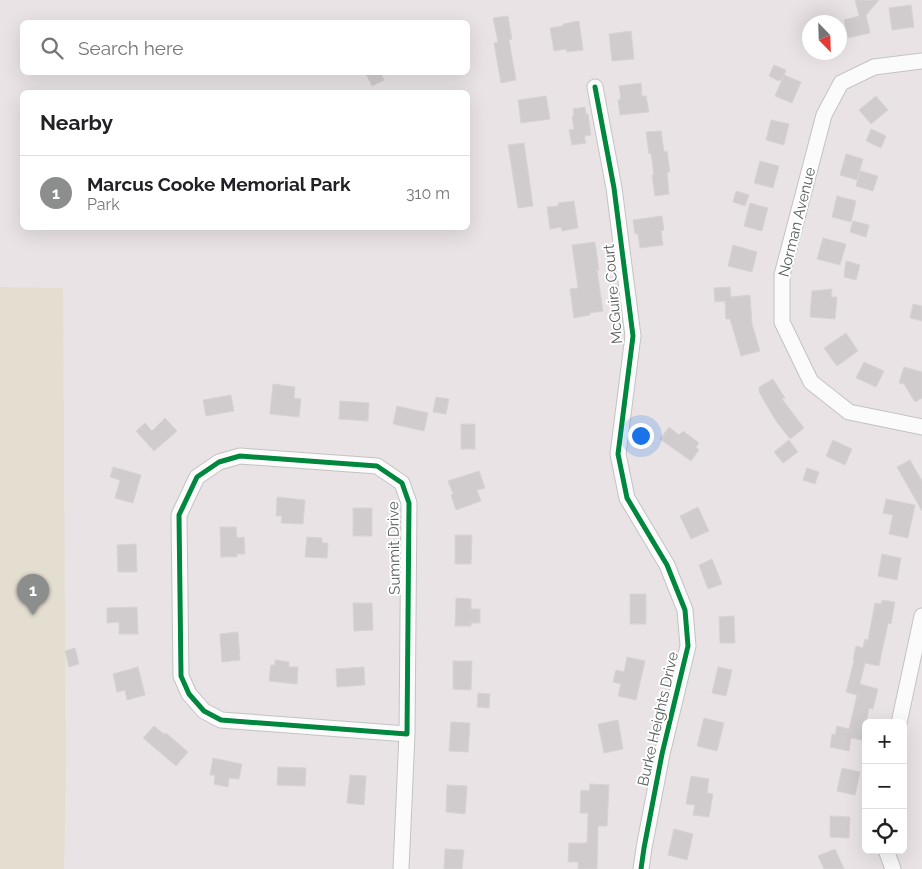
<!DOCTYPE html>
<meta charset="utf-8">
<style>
body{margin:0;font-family:Raleway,sans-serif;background:#f6f6f6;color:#202124}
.controls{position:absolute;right:15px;bottom:15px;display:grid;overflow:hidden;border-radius:8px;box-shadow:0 5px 20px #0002}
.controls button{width:45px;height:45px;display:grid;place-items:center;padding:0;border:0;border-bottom:1px solid #e0e0e0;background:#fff;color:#202124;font:25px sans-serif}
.compass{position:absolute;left:802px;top:15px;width:45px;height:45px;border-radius:50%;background:#fff;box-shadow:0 5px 20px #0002;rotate:157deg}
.you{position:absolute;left:640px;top:435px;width:18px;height:18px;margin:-12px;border:4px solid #fff;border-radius:50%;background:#1a73e8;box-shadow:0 0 0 8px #1a73e833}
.badge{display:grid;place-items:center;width:32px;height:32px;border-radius:50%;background:#8b8e8c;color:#fff;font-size:16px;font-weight:700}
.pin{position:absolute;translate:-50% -41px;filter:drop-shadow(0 1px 2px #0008)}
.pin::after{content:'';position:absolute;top:26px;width:18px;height:15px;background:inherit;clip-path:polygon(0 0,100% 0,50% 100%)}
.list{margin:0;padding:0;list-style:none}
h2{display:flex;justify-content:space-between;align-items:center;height:65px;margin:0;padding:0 20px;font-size:21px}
h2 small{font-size:16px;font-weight:400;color:#757577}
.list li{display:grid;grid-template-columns:32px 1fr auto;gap:15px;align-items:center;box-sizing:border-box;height:75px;padding:0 20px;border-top:1px solid #e0e0e0}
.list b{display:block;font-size:19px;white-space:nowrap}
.list p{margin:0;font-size:16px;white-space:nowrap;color:#757577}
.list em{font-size:16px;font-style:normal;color:#757577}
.icon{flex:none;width:28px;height:28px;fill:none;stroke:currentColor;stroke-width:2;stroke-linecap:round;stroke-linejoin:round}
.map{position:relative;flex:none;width:922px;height:869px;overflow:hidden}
.search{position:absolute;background:#fff;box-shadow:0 5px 20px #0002;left:20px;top:20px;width:450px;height:55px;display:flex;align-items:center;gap:12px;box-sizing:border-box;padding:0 18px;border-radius:8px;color:#757577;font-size:19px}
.panel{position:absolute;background:#fff;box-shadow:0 5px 20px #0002;left:20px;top:90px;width:450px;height:140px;border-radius:8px}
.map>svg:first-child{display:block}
.green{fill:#e4ded1}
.building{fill:#d0ccce;stroke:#d8d2d5}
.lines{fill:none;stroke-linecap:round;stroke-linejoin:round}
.street-casing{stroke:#c3c3c3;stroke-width:17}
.street{stroke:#fcfbfb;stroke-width:15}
.cycleway-casing{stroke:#fff;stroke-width:8}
.cycleway{stroke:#00873e;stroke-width:5}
.labels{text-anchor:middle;stroke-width:4;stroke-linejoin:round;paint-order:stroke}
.street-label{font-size:15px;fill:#59605c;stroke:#fff}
</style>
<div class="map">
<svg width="922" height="869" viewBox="0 0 922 869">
<rect width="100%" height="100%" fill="#e9e3e6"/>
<!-- green -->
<path class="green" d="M0,287L63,288L66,780L64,869H0Z"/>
<!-- building -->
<path class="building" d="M855,0H879L866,15L870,33L848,38L844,20L859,16Z
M911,5L914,27L892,30L889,8Z
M508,16L512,39L509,40L516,80L501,83L494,43L498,42L493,18Z
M579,21L583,50L567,52L566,49L554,51L550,28L563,26V24Z
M631,31L634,59L612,61L609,34Z
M774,65L786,70L783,78L779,81L769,76Z
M365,72H380L384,80L372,86Z
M784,75L801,82L792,103L775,96Z
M641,83L642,96H646L649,112L620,115L618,100L621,99L619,86Z
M546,96L550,119L521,123L518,100Z
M876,96L888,110L871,124L859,110Z
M585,107L586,114H588L591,135L584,136L586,143L572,145L569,130L574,129L572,116H574L573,109Z
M771,120L789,124L784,145L766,140Z
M871,129L886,136L881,148L866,141Z
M661,131L664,152L667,151L670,172H667L669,194L655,196L652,175H654L651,153L649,154L646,132Z
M524,143L533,206L518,208L508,145Z
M846,154L863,159L857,180L840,175Z
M760,161L779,166L773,188L754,183Z
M860,171L878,176L873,191L856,186Z
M736,191L749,195L745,206L733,202Z
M837,196L856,201L851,222L832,217Z
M574,201L578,228L562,231L561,227L550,229L547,207L558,206V203Z
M750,203L768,208L762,231L744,226Z
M662,216L664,230L661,231L663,245L640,248L638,234H635L633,220Z
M853,221L869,225L866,237L850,232Z
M823,238L846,244L840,265L817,259Z
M595,242L599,270H597L603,311L590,313V315L574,318L570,289L578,288L572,245Z
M733,245L757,252L752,272L728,266Z
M846,261L860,265L856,280L844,277Z
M730,287L731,297L750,295L752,324L760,351L741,356L730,319H726L725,301L715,302L714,288Z
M832,289L831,297H837L835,319L810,317L812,291Z
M913,304L922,306V321L910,318Z
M846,333L858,351L837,366L824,348Z
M864,362L884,371L876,387L856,378Z
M904,367L922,372V398L915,402L904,384L899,383Z
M773,379L785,398L782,399L804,428L790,439L776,421L759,392V387Z
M273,384L295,387L294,398L301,399L299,417L270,414Z
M231,395L234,411L206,416L203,400Z
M436,397L449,399L446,414L433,412Z
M340,401L369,403L368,421L339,419Z
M397,406L428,413L424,431L393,424Z
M165,418L177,431L154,451L136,431L145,423L152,431Z
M461,424H475V449H461Z
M669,427L679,435L683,431L699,443L696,447L699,450L691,461L660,439Z
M789,440L798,452L783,463L774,452Z
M833,440L852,449L845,465L826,456Z
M910,460L922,481V511L897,467Z
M113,467L141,475L133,503L115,498L120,480L110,477Z
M807,468L819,472L815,484L803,480Z
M479,471L485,488L477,490L481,501L456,510L451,495L453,494L448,481Z
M277,497L305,500L303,524L281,523L282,516H276Z
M886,499L915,505L908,538L889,534L893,515L883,513Z
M698,507L709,531L691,539L680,516Z
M353,508H372V536H353Z
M220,527H236L237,538L244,537L245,554H237V557H221Z
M455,535H472L471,564H455Z
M307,537L322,538V543H328L327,558L305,557Z
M136,544L137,572H118L117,545Z
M882,554L901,558L897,580L878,576Z
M712,559L722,584L708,589L699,565Z
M630,594H646V624H630Z
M456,598L471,599V609H480V623H471V626H455Z
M882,600L895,602L891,624L888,623L879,666L865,663L860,684L878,689L873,709L869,708L863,740L851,738L849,751L830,747L832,734L835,735L837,726L849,729L857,695L846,692L854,661L853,660L856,646L863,648L865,639L868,640L875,603L881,604Z
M353,603H372L373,630L354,631Z
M137,607L138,634H119V622L107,623V608Z
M734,616L735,643H720L719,617Z
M238,632L240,660L222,662L220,634Z
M75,648L79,664L69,667L65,651Z
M627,657L645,661L636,700L618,696L621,684L613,682L616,670L624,672Z
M275,660L289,662V667H298L297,684L269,681L271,665H275Z
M453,661H472L471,690L453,689Z
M138,667L145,695L127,700L125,690L117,692L113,674Z
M364,667L365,685L337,687L336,669Z
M718,667L732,670L726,696L712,693Z
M478,693L490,694L489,708L477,707Z
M704,718L724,723L717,751L697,746Z
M618,720L623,749L604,753L598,724Z
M451,722L470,723L468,752L449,751Z
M154,726L164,734L166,733L188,752L176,766L143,738Z
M213,758L242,764L239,779L229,778L228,787L214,784L215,775H210Z
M278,767L306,768L305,786L277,785Z
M842,768L860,772L855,795L837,791Z
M350,775L366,776L364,805L347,803Z
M691,776L709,779L707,793L713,794L709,817L693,815L695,805L686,804Z
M590,784L609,785L607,826H598L597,869H578V862H568L569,843H587L588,813H580L581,790L589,791Z
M447,785L467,786L465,814L446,812Z
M830,816L850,817L849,838L830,837Z
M674,829L693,834L687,860L668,855Z
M445,849L464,850L462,869H444Z
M835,849L844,869H824L818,856Z"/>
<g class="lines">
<defs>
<path id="street" d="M922,61L874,67L841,83L824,115L782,275V322L811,382L849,412L922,427
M595,87L614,188L633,336L618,454L627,498L667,565L685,610L688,646L662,754L644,848L641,869
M240,456L377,466L402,483L409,503L407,734L221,720L204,711L189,694L181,676L179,515L197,477L219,462Z
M899,723L922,616
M886,850L893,869
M401,869L407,734"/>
</defs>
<!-- street casing -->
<use href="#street" class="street-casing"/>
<!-- street -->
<use href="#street" class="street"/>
<defs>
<path id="cycleway" d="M595,87L614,188L633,336L618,454L627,498L667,565L685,610L688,646L662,754L644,848L641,869
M240,456L377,466L402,483L409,503L407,734L221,720L204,711L189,694L181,676L179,515L197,477L219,462Z"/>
</defs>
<!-- cycleway casing -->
<use href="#cycleway" class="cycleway-casing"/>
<!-- cycleway -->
<use href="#cycleway" class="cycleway"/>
</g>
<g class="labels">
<!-- street labels -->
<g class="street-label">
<text transform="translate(797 222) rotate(-76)" y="5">Norman Avenue</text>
<text transform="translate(613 294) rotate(-95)" y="5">McGuire Court</text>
<text transform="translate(394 548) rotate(-91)" y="5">Summit Drive</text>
<text transform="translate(658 719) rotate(-77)" y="5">Burke Heights Drive</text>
</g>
</g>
</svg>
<div class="controls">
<button>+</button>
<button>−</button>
<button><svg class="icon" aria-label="locate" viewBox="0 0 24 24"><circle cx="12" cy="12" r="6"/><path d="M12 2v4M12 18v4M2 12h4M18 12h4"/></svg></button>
</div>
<svg class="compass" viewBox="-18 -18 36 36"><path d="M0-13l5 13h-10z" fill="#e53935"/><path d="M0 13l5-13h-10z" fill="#757577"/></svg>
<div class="you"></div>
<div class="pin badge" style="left:33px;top:615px">1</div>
<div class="search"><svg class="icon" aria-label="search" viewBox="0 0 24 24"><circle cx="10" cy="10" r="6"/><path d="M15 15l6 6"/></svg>Search here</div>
<section class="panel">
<h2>Nearby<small></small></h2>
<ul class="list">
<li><span class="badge">1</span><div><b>Marcus Cooke Memorial Park</b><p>Park</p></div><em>310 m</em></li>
</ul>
</section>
</div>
